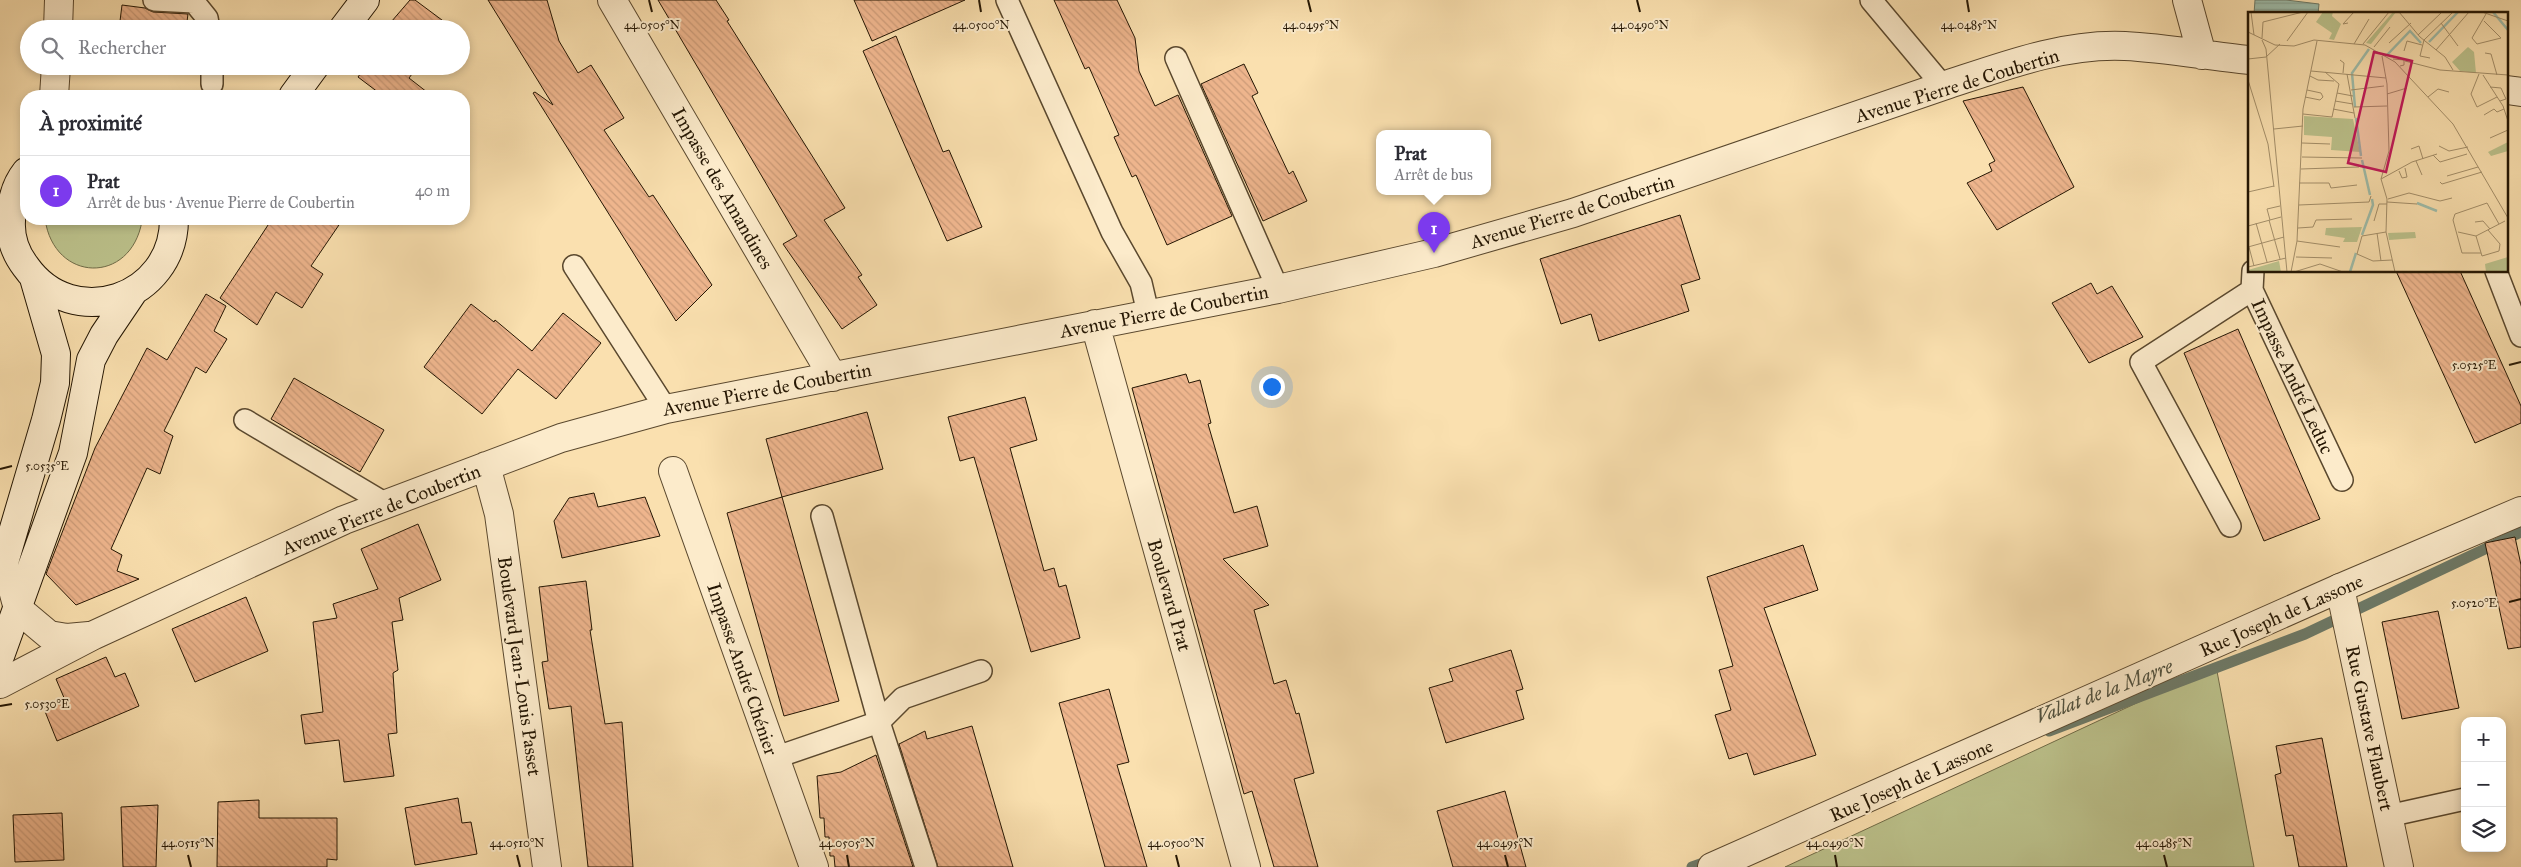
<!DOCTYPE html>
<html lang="fr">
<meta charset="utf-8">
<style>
body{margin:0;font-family:"IM FELL Great Primer",serif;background:#f2f2f3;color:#2b2b33}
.controls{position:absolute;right:15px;bottom:15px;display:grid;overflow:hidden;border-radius:10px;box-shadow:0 2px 8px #0003}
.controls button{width:45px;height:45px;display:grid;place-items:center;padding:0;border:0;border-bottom:1px solid #e1e1e2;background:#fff;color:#2b2b33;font:25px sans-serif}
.you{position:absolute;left:1271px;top:386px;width:18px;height:18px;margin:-12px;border:4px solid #fff;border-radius:50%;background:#1a73e8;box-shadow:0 0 0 8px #1a73e833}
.badge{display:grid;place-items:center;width:32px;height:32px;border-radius:50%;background:#7c3aed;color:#fff;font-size:16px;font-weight:700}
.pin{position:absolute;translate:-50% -41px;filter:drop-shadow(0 1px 2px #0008)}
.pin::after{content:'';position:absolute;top:26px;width:18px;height:15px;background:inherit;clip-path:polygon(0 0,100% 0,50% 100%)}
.popup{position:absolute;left:1376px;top:130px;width:115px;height:65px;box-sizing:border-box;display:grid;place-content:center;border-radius:10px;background:#fff;filter:drop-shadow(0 1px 4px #0005);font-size:16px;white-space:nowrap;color:#7c7c81}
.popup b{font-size:19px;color:#2b2b33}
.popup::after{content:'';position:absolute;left:50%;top:100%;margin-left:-10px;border:10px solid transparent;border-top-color:#fff}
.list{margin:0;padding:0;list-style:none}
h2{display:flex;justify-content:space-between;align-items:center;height:65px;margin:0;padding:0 20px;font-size:21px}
h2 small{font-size:16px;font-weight:400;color:#7c7c81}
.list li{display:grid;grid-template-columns:32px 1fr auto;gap:15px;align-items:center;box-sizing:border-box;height:70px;padding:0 20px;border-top:1px solid #e1e1e2}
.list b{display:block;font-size:19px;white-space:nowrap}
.list p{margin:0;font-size:16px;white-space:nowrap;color:#7c7c81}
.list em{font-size:16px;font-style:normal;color:#7c7c81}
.icon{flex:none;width:28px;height:28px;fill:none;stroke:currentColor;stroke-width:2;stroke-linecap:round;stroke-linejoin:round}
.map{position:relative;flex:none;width:2521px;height:867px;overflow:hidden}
.search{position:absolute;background:#fff;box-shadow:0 2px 8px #0003;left:20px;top:20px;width:450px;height:55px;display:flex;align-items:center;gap:12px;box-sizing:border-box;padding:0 18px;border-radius:28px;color:#7c7c81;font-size:19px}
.panel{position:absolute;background:#fff;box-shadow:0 2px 8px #0003;left:20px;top:90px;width:450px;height:135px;border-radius:20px}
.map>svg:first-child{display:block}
.green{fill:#bcc28c;stroke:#706c48}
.water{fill:url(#water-rules);stroke:#6d7a68}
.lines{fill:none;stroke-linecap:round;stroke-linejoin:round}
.stream{stroke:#6d7a68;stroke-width:11}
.building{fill:url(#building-back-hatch);stroke:#241603}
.service-casing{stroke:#5a482e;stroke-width:24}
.pedestrian-casing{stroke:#5a482e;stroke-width:30}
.minor-casing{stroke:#5a482e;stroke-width:30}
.secondary-casing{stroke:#241603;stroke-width:30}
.service{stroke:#fcebcb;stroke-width:21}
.pedestrian{stroke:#fcebcb;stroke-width:28}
.minor{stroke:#fcebcb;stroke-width:28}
.secondary{stroke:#fcebcb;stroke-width:28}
.ticks{fill:none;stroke:#241603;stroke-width:2}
.labels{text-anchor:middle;stroke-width:4;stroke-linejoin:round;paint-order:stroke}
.street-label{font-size:19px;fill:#241603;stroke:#fcebcb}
.water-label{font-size:20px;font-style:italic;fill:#4f503e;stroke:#fcebcb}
.inset-river{fill:none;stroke:#9ebdab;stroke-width:2.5}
.inset-road{fill:none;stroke:#a48f6a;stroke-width:1}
.view{fill:#c2185b;fill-opacity:0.15;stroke:#c2185b;stroke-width:2.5}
.inset-edge{fill:none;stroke:#241603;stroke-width:2.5}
.ticks-label{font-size:12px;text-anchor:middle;fill:#241603;stroke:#fcebcb;stroke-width:4;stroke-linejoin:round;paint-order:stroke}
</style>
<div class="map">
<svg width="2521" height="867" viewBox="0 0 2521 867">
<defs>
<pattern id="water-rules" width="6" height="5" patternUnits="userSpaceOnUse" patternTransform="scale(1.25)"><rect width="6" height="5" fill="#9ebdab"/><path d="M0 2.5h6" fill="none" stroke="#88a292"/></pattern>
<pattern id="building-back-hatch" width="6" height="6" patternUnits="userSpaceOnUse" patternTransform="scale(1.25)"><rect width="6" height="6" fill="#eeb58d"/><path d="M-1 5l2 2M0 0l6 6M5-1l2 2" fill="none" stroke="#cc9b78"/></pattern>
</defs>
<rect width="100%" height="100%" fill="#fae0af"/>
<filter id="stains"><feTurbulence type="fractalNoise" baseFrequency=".004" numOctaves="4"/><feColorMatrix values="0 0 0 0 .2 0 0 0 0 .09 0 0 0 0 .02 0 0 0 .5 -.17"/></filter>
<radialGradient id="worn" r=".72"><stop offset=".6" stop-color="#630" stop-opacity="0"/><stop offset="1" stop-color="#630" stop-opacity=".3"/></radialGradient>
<!-- green -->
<path class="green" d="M45,219H141L142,221C131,285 54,283 45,219Z
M2216,666L2254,867H1785Z"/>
<!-- water -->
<path class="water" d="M2255,0H2286L2319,4L2318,14H2254Z"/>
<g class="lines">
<!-- stream -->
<path class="stream" d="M2049,731L2305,634L2521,532
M1692,867L1712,860"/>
</g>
<!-- building -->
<path class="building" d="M410,0H415L450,26L448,29H385Z
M488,0H547L559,41L578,73L591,65L624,118L604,130L649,197L653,195L712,285L676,321L533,93L535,92L553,105Z
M658,0H716L729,20L727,21L845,208L824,220L862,275L858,277L877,305L842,329L783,244L797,236Z
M854,0H965L872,41Z
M1054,0H1117L1135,38L1139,71L1155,106L1178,95L1232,216L1167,245L1136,175L1132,177L1114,137L1119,135L1089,67L1085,69Z
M122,5L145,8L153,12L188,14L186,29H119Z
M896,36L943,152L949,150L982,227L947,241L863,51Z
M1244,64L1258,93L1252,96L1289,174L1293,171L1307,201L1263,221L1201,84Z
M366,66H418L409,78L432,96H383L358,77Z
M2023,87L2074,187L1997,230L1967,183L1992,171L1989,164L1995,161L1963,101Z
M1680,215L1700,279L1681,285L1689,311L1599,341L1591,314L1561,324L1540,259Z
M272,219H343L311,266L323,274L302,308L276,292L257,325L220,298Z
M2396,271H2460L2521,406V423L2475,443Z
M2091,283L2097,294L2112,286L2143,337L2089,363L2052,303Z
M206,294L226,306L214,331L227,339L206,373L196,367L164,431L173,436L160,474L147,468L111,549L122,555L117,571L139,579L76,605L46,574L95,448L147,348L167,360Z
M471,304L494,322L495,320L532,351L563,313L601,343L556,399L518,369L482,414L424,367Z
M2238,329L2320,519L2264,541L2184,353Z
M1186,374L1189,383L1200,380L1211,423L1208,424L1234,513L1257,506L1268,546L1223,559L1269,605L1254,610L1274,684L1286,680L1296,714L1299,713L1314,773L1294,779L1318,867H1274L1252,791L1244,794L1132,388Z
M294,378L384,430L360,472L271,419Z
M1025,397L1037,440L1010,448L1044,571L1054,568L1059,587L1066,585L1080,638L1031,652L974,457L960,461L948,417Z
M867,412L883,469L782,497L766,439Z
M594,493L598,507L645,497L660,536L562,558L554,521L569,498Z
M782,497L839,701L784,716L727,513Z
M418,524L441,580L399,598L403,620L392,622L398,670L393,673L397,733L388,734L394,776L344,782L339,740L305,744L301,715L323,712L313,622L337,618L333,604L378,589L361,549Z
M2515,537L2521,565V647L2508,649L2485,543Z
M1803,545L1818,590L1764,608L1816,755L1754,775L1747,753L1729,759L1715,715L1731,710L1719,670L1733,666L1707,577Z
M586,581L592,630H590L605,724L622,722L633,867H588L571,706L549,709L542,662L548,661L539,587Z
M246,597L268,651L195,682L172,629Z
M2438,611L2459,708L2402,719L2382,622Z
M1511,650L1523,689L1516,691L1524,719L1446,743L1429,688L1453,681L1449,669Z
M106,657L115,677L125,673L139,706L57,741L44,709L65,700L56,679Z
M1109,689L1129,762L1117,765L1147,867H1105L1059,703Z
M972,726L1013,867H938L899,744L925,731L927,739Z
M2322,738L2347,867H2299L2293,835L2286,836L2275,775L2281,773L2276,746Z
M876,755L913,867H835L834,856H830L829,837H825L824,818H820L817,776L841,772Z
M1505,791L1526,867H1453L1437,811Z
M458,798L462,823L471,822L477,854L415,865L405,808Z
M259,800V818H337V860L327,859V867H217L218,802Z
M158,805L156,867H123L121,807Z
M62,813L64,860L15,862L13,815Z"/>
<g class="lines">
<defs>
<path id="service" d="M154,0L194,2L207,18L209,29
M1007,0L1112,232L1141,283L1148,313
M1871,0L1943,86
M1176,58L1278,289
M212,84V66
M574,266L666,409
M2253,271L2252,290L2342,480
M2496,271L2521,336
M245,420L386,504
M822,516L879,722L903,698L981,671
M2230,526L2141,362L2252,290
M774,758L879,722L926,867
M2388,816L2465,799"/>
<path id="pedestrian" d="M1712,867L2340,588L2521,511"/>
<path id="minor" d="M612,0L833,377
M2187,0L2202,55
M58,29L59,0
M2507,90L2521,92
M54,96L56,66
M1095,324L1246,867
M486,466L499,514L547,867
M673,471L814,867
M12,586L18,609L49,635L67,638L89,636
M2340,588L2399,867
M0,684L94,635L344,520L561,438L666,409L1278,289L1434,253L1573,213L1943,86C2001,67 2063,43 2125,46C2166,48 2208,56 2250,60"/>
<path id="secondary" d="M343,29L365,0
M293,96L315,66
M26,172C15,186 11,203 11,221C10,238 16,254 26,267C73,333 174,299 174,219
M0,576L46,420L55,383L56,354L34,278
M0,656L73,453L91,360L104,335L133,292"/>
</defs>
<!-- service casing -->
<use href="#service" class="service-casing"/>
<!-- pedestrian casing -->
<use href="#pedestrian" class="pedestrian-casing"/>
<!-- minor casing -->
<use href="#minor" class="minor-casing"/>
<!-- secondary casing -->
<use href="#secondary" class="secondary-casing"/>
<!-- service -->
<use href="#service" class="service"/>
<!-- pedestrian -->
<use href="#pedestrian" class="pedestrian"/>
<!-- minor -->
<use href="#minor" class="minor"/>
<!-- secondary -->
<use href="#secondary" class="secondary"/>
</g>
<!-- ticks -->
<path class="ticks" d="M649,0L652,12M979,0L981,12M1308,0L1311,12M1637,0L1640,12M1967,0L1969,12M2509,365L2521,362M0,469L12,466M2509,602L2521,599M0,706L12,704M188,855L191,867M517,855L520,867M847,855L849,867M1176,855L1179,867M1505,855L1508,867M1835,855L1837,867M2164,855L2167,867"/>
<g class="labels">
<!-- street labels -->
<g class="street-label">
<text transform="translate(1957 85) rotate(-17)" y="7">Avenue Pierre de Coubertin</text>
<text transform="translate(723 188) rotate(60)" y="7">Impasse des Amandines</text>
<text transform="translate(1572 211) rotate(-17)" y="7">Avenue Pierre de Coubertin</text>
<text transform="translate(1164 311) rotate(-11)" y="7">Avenue Pierre de Coubertin</text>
<text transform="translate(2293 376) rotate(65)" y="7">Impasse André Leduc</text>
<text transform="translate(767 389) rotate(-11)" y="7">Avenue Pierre de Coubertin</text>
<text transform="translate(381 509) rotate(-22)" y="7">Avenue Pierre de Coubertin</text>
<text transform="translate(1170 595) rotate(74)" y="7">Boulevard Prat</text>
<text transform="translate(2281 615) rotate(-24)" y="7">Rue Joseph de Lassone</text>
<text transform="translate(520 666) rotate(82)" y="7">Boulevard Jean-Louis Passet</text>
<text transform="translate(743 669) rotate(71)" y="7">Impasse André Chénier</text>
<text transform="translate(2370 728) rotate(78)" y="7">Rue Gustave Flaubert</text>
<text transform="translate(1911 780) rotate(-24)" y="7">Rue Joseph de Lassone</text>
</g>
<!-- water labels -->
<g class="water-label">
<text transform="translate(2104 691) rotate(-21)" y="7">Vallat de la Mayre</text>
</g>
</g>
<!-- overview -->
<g transform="translate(2248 12)">
<rect width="260" height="260" fill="#fae0af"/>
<path d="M75,0H85L84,4L93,12L86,28L81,27L84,21L68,10ZM145,0H148L123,32L118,31ZM220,35L226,40L228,61L212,59L204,50ZM56,104L105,107L112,140L83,138L84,125L56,123ZM260,130V139L243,144L240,140ZM114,215L109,230H95L97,226L77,223L78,216ZM167,220L168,226L141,228L140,221ZM260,245V260H238L237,252Z" fill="#bcc28c"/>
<path d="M31,249L33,260H0V258Z" fill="#bcc28c"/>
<path class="inset-river" d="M245,0L260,18M181,30L210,0M139,43L162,19L173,31M107,95L104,61L121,37M108,106L113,144M114,148L122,183M169,191L189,199M114,223L125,193L124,187M102,260L108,241"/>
<path class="inset-road" d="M3,0L6,23M151,0L172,25L197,45L205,58M234,0L260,9M236,9L253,26L229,32L224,26L238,2M100,11L95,12L106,0M193,11L210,34M0,20L27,33L46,34L66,28L117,33L147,50L205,112L260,206M170,23L194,0M14,26L15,10L55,0M14,28L18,37L39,260M39,29L60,0M141,31L163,11M106,32L121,7M115,32L141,0M126,35L142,15M188,38L221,0M156,39L159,29L174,33M237,41L243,42L249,63M134,44L139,72L141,139L133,167L139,187L138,220L147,260M182,46L172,44L176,28L205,0M0,47L18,45L32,32M145,47L156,48V53L152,54M92,48L96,51L95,61M157,49L192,58L260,63M63,59L138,66M99,62L107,106M231,62L223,82L229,95L249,85M235,63L255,94L260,109M62,64L70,68L86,69M0,68L20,132L26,175M242,75L253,76L258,87L252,89M103,78L136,74M89,81L105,84M139,82L159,76M57,85L72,88L75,85L73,81L59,78M180,85L190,77L201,80M87,89L105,92M106,95L139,94M85,97L106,101M55,102L84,105L91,72L77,60M236,103L246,97L249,100L256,97M26,117L55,114M242,126L260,118M54,131L82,132M191,134L201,139L220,135M163,137L171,134L175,147M185,143L192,150L219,142M54,145L114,146M168,149L174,163M53,157L111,155M151,159L154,166L159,165L157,156M199,164L230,155M133,167L164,150L189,142M192,170L194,172L234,160M51,171H81L83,176L109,173M0,180L26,174M140,187L161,181L192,189L204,186M139,190L169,192M51,193L121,190L123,184M21,208L32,247M22,208L19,197L32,194M126,209L131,192H139M227,210L235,209L242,217M8,211L19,250M0,214L33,205M50,216L65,215L68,208L104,207M138,220L114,224L109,242L125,249L144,248M210,220L228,224L257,209M129,221L133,249M228,224L234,244L251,239L252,232L240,218M49,229L92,235M0,235L36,225M1,235L6,254M233,241H214L205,208L207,202L239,191L251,212M48,245L84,246M0,255L38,246M43,260L49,229L55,97L69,29M46,260L72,252L95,260"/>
<path class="view" d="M126,40L164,49L138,160L100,151Z"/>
<rect width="260" height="260" class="inset-edge"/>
</g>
<g class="ticks-label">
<text x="652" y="29">44.0505°N</text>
<text x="981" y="29">44.0500°N</text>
<text x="1311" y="29">44.0495°N</text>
<text x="1640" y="29">44.0490°N</text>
<text x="1969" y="29">44.0485°N</text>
<text x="2474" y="369">5.0525°E</text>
<text x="47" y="470">5.0535°E</text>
<text x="2474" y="607">5.0520°E</text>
<text x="47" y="708">5.0530°E</text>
<text x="188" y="847">44.0515°N</text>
<text x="517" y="847">44.0510°N</text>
<text x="847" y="847">44.0505°N</text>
<text x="1176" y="847">44.0500°N</text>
<text x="1505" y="847">44.0495°N</text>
<text x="1835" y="847">44.0490°N</text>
<text x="2164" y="847">44.0485°N</text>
</g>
<rect width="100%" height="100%" filter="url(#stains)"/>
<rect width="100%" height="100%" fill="url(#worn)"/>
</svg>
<div class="controls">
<button>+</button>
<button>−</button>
<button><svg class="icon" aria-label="layers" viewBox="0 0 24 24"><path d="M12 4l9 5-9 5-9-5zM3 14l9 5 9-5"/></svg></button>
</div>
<div class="you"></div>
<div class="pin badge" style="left:1434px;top:253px">1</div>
<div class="popup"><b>Prat</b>Arrêt de bus</div>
<div class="search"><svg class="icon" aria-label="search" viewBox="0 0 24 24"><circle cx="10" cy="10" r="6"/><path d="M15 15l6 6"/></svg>Rechercher</div>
<section class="panel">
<h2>À proximité<small></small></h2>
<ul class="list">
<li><span class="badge">1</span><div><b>Prat</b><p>Arrêt de bus · Avenue Pierre de Coubertin</p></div><em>40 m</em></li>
</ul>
</section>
</div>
